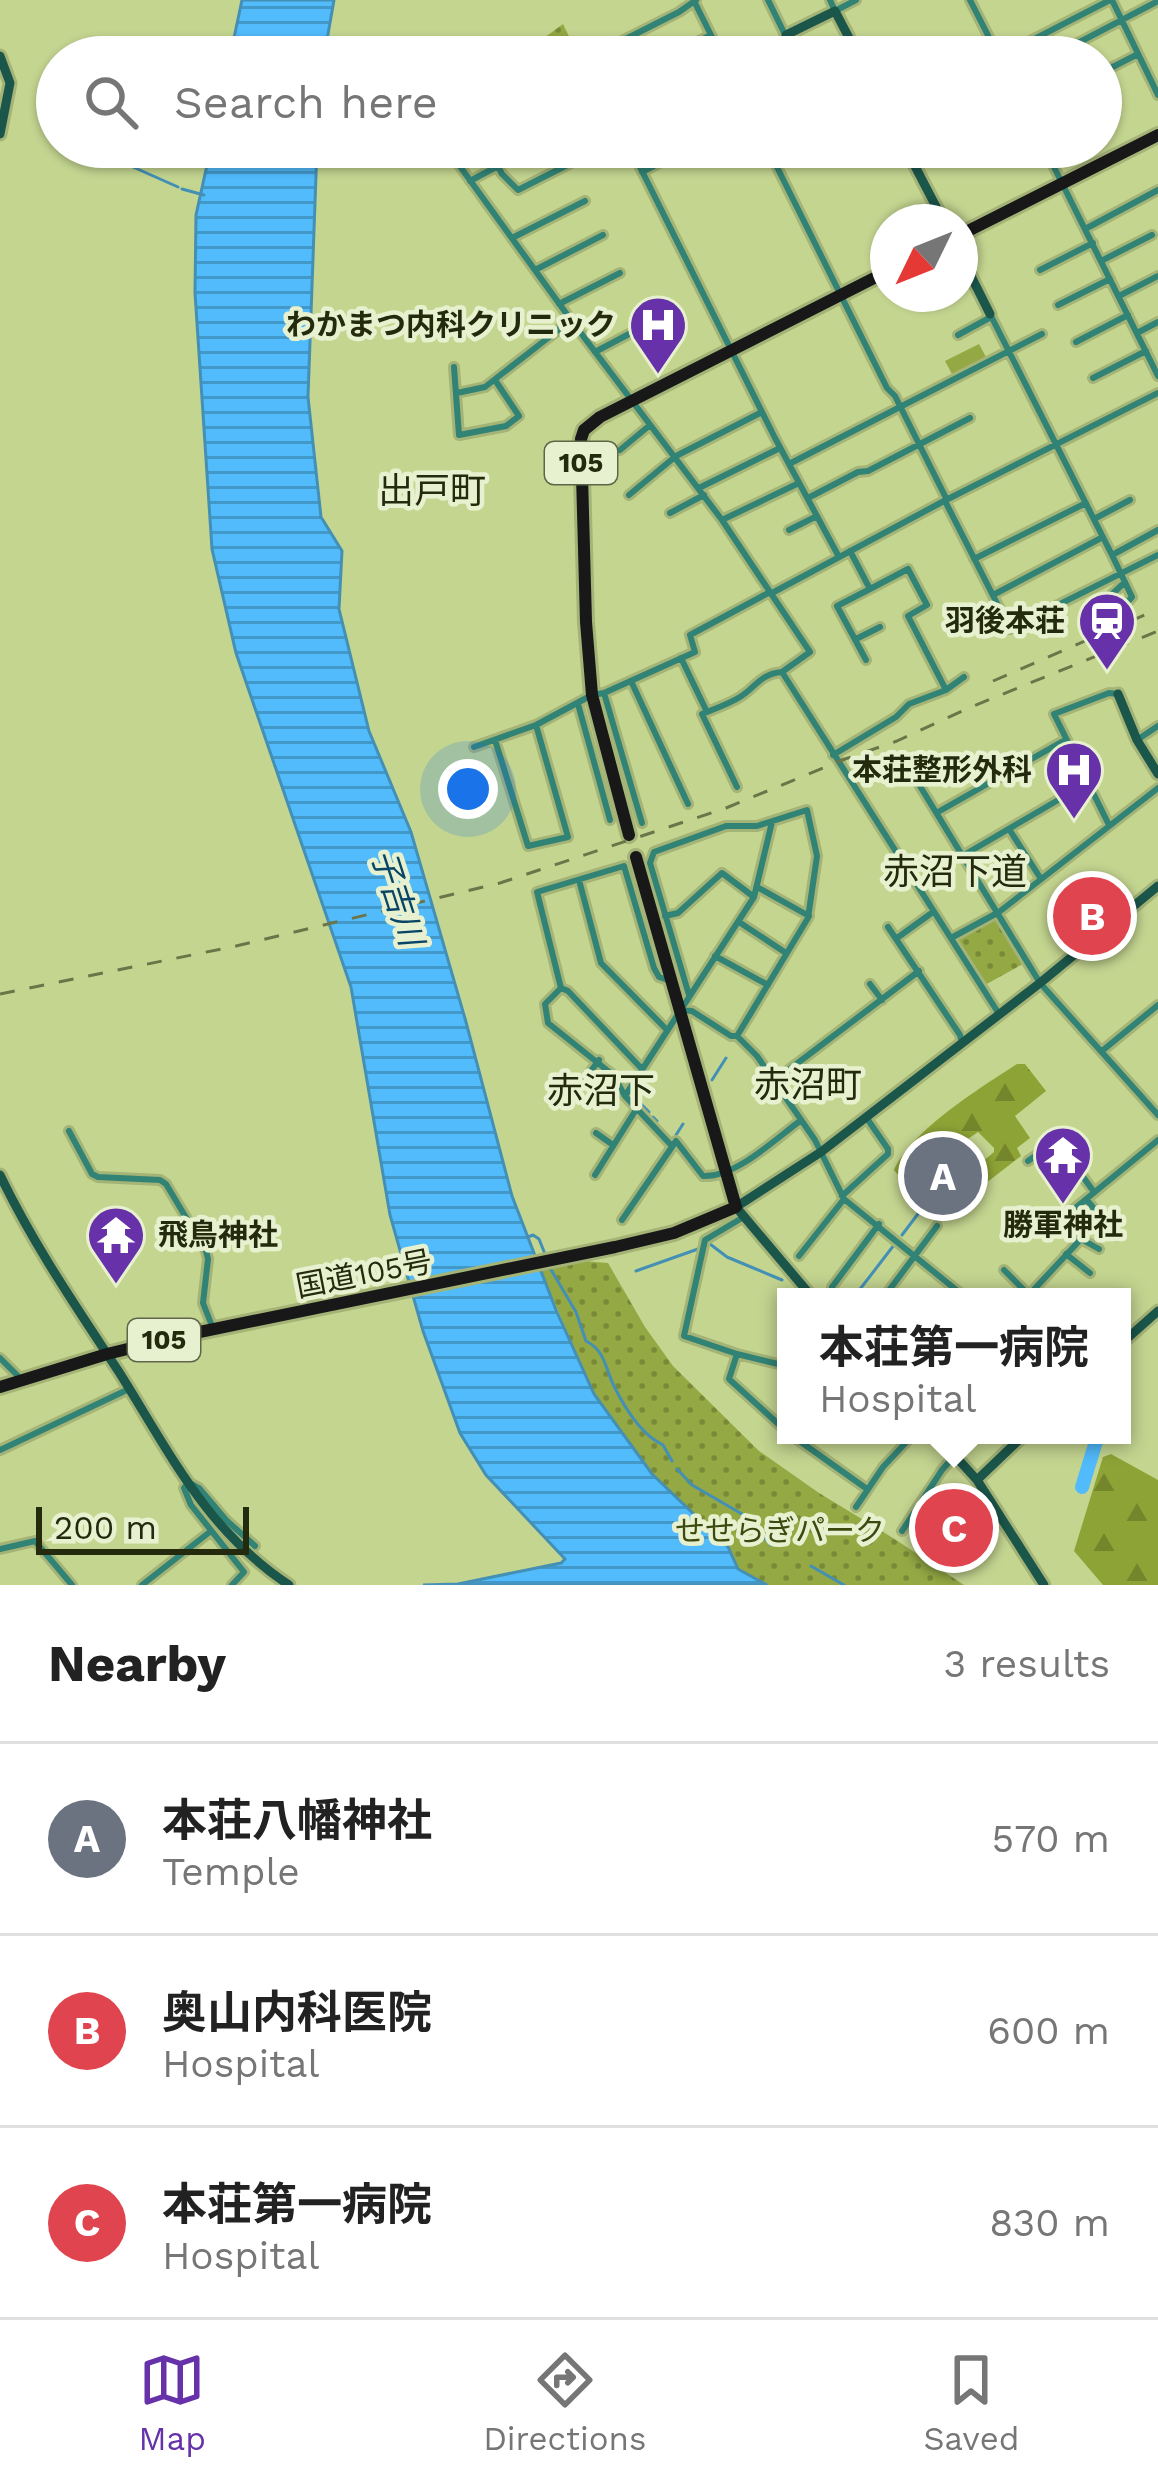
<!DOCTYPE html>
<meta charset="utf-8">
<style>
body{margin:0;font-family:"Work Sans","Noto Sans JP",sans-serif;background:#f2f2f2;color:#222}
.compass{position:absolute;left:870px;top:204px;width:108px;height:108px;border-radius:50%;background:#fff;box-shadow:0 3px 9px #0004;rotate:227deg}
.scale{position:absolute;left:36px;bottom:30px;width:213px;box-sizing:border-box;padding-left:12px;border:6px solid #242a0e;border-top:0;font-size:33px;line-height:42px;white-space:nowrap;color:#242a0e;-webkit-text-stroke:9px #e8f1cf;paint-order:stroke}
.you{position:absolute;left:468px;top:789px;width:42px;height:42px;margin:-30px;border:9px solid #fff;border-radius:50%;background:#1a73e8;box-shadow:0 0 0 18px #1a73e833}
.badge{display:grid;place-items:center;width:78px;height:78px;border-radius:50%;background:#6732a9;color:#fff;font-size:39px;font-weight:700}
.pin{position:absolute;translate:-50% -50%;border:6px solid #fff;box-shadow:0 3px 12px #0006}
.popup{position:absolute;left:777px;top:1288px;width:354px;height:156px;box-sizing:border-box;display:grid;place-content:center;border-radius:0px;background:#fff;filter:drop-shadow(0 3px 9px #0005);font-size:39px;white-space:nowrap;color:#767676}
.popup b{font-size:45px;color:#222}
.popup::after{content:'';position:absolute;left:50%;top:100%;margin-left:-24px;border:24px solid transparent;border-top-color:#fff}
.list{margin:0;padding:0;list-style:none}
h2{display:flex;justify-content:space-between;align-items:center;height:156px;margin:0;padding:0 48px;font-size:51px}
h2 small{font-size:39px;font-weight:400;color:#767676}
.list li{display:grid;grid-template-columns:78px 1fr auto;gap:36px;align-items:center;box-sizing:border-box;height:192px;padding:0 48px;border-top:3px solid #e0e0e0}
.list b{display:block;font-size:45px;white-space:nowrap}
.list p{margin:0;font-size:39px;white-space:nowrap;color:#767676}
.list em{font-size:39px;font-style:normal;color:#767676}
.icon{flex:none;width:66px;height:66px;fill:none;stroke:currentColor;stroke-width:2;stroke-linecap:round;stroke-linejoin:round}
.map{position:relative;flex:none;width:1158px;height:1585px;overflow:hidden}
.search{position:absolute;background:#fff;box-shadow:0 3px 9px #0004;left:36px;right:36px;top:36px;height:132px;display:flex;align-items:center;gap:30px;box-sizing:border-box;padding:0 42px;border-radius:66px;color:#767676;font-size:45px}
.sheet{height:732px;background:#fff}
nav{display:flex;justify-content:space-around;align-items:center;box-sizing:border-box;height:168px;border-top:3px solid #e0e0e0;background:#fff;font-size:33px;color:#767676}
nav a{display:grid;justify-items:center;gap:6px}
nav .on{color:#6732a9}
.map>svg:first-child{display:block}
.green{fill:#94a844}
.forest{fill:url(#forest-firs);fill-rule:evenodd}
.park{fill:url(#park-dots)}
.water{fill:url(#water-rules);stroke:#4490b5;stroke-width:3}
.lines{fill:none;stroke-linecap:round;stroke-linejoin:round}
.stream{stroke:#4490b5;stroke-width:3}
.river{stroke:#51bbfc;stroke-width:14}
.street-casing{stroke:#a4b376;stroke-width:12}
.secondary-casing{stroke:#a4b376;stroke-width:15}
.highway-casing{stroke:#a4b376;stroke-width:18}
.street{stroke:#318375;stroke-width:6}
.secondary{stroke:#1b564b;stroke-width:9}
.highway{stroke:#181818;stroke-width:12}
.rail{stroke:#6b7648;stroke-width:3;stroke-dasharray:15 15;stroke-linecap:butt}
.labels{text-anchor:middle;stroke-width:9;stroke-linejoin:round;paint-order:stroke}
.shield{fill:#e8f1cf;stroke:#5f6648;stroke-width:3}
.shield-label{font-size:27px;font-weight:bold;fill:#242a0e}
.poi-label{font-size:30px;font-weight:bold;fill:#242a0e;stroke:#e8f1cf;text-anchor:end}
.street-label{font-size:30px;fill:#242a0e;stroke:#e8f1cf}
.park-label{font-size:30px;fill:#3e4910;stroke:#e8f1cf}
.water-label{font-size:33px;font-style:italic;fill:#094566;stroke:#e8f1cf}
.quarter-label{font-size:36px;fill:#242a0e;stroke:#e8f1cf}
</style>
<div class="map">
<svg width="1158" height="1585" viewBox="0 0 1158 1585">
<defs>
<pattern id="forest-firs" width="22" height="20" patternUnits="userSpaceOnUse" patternTransform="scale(3)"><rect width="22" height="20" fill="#8ea336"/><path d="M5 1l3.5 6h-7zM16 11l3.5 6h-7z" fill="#74852c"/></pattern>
<pattern id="park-dots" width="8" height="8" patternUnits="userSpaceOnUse" patternTransform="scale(3)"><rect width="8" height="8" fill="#94a844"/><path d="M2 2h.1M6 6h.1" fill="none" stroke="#798937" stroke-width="1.8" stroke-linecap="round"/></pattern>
<pattern id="water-rules" width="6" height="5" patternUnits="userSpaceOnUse" patternTransform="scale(3)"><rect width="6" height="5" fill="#51bbfc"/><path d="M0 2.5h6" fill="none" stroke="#4398ca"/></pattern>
</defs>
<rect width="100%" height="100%" fill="#c4d590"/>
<!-- green -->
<path class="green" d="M979,344L986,357L952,374L945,361Z"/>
<!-- forest -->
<path class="forest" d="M1017,1064H1025L1046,1091L1015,1116L1030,1138L1017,1148L1021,1156L937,1221L894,1170C912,1130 980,1088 1017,1064ZM978,1132L994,1148V1152L944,1194L936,1195L918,1177C934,1156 957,1147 978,1132Z
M1111,1454L1158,1480V1585H1103L1074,1551L1103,1457Z"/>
<!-- park -->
<path class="park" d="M563,24L579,57H524L522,54Z
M992,917L997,918L1023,964L983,986L956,941L958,938Z
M583,1261L608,1263L645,1327L673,1366L759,1451L819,1493L893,1538L964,1585H766L738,1569L728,1547L652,1474L594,1394L540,1269Z"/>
<!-- water -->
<path class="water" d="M242,0H334L324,57H230Z
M211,147H317L308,397L321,517L342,551L339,609L369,731L411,832L466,1022L512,1196L556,1310L594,1394L652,1474L728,1547L738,1569L767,1585H423L458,1584L561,1563L565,1559L486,1475L460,1433L423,1331L390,1215L351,987L236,653L212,549L195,293L196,215Z"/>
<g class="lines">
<!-- stream -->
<path class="stream" d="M53,131L57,133
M88,147L178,187
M182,189L204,195
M712,1080L726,1058
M630,1093L649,1112
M653,1117L657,1121
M676,1135L683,1124
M678,1149L699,1177
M902,1235L927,1202
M528,1237L533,1235L539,1239L547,1259
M710,1244L727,1257L782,1280
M550,1268L576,1312L586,1341C606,1351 605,1369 615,1388C626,1410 642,1435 663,1445L672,1461
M636,1271L698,1249
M828,1292L854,1297
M854,1297L894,1245
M677,1469L692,1485L742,1514L771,1545
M811,1566L844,1585"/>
<!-- river -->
<path class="river" d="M1082,1487L1098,1435"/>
<defs>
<path id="street" d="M768,0L793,51L781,57
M830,0L835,11L856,0
M970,0L999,57
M1112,0L1158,95
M695,3L722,57
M1074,45L1158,1
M590,57L679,12L696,0
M667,57L711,35
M999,57L1110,0
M1101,73L1138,54
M446,147L571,320L722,520L810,652L782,672C760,674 756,687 740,697C729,704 714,709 702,714L737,787
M488,147L502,174L518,190L603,147
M630,147L775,438L839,557
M767,147L887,388L895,396L947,500
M1044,147L1158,376
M642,172L691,147
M470,181L498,166
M1087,228L1158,190
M512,238L585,201
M1101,261L1152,235
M535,270L603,235
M1040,270L1093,243
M1119,296L1158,276
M559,304L620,273
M1058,305L1110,279
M990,314L1112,555L1132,597L1125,605L1112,606L1107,599L1125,582
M1137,333L1158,322
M958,335L991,317
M1076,342L1128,315
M595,352L629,334
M454,367L459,435L506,426L519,416L495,380
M1093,378L1146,351
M457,393L485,387L571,320
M620,450L650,425
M789,464L1042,334
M699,488L780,448
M629,495L676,456L762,412
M808,498L858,472L868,471L970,418
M945,501L1010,629L1158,555
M670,513L704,495
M1094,519L1130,500
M722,520L799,483
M789,530L817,516
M850,551L870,589L908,569L927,605L908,616L946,690L964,677
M1114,554L1158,530
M974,559L1086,503
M772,593L944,501L1158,393
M993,595L1103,537
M856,639L880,627
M681,658L707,712
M866,660L837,606L870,589
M782,672L999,1014
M631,681L688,804
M604,693L642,823
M578,704L610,820
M495,740L528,846L568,837L536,725
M1137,740L1158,726
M474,747L536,725L592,695L604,693L695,652L690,635L770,592
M833,755L896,717L909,704L946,690
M912,773L1040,983L1158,1115
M938,812L1065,740
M1109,825L1054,714L1109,693L1118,694
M1009,829L1041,879
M964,855L1089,782
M579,880L601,963L667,1030
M757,887L809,916
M665,916L678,913L722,873L754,897
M739,922L786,953
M888,927L960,1035L962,1043
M897,938L933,912
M951,938L999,912L1158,788
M715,956L768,985
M870,984L882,1000
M561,988L545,1004L548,1023L613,1075L625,1096L671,1145
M689,995L650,863L654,852L726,826H757L807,810L817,856L808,918L737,1036
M681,1010L692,1011L731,1036H737L757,1056L815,1140L844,1199L965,1297
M1102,1051L1158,1005
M642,1069L568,991L561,988L537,892L624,866L654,968L659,977L671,981
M774,1081L919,971
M625,1096L754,897L772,822
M567,1104L599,1060
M69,1131L92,1174L98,1177L160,1180L166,1184L206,1251L208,1259L203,1303L212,1326
M596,1133L613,1145
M1028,1161L1057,1141L1094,1192
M595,1175L637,1108
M842,1196L888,1154V1149L866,1117
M1086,1199L1117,1236
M742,1218L705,1240L684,1336L737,1354L786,1366
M622,1220L676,1141L703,1176C735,1178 774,1140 800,1121
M1081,1239L1099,1249
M1066,1254L1090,1273
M799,1256L844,1199
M1004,1270L1029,1295
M832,1287L879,1224
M884,1297L937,1226
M1027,1297L1081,1239L1080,1232L1068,1214L1158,1140
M737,1354L729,1379L786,1431
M0,1358L21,1379
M791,1435L867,1489
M0,1450L129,1389
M190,1483L199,1488L226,1520L255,1546
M187,1484L184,1488L191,1505L244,1572L232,1585
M856,1507L883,1467L913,1435
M902,1531L942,1470L955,1455
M0,1549L35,1541L72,1585
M142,1585L211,1531"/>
<path id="secondary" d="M786,35L835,11L859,57
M0,56L10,83L0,134
M905,147L944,222
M960,254L990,314
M1118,694L1137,740L1158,774
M0,1175C33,1244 77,1308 119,1372C170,1453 206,1530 289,1585
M812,1297L736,1207L821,1152L1040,983L1158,886
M1122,1343L1158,1311
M936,1435L977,1480L1044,1585
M977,1480L1024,1435"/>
<path id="highway" d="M960,235L1158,135
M629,835L592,695L586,622L581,439L584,430L600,417L888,271
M0,1387L107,1354L185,1335L615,1247L674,1233L736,1207L636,857"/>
</defs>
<!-- street casing -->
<use href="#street" class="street-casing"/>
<!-- secondary casing -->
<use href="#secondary" class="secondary-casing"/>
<!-- highway casing -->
<use href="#highway" class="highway-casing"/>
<!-- street -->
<use href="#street" class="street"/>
<!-- secondary -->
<use href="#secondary" class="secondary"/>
<!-- highway -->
<use href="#highway" class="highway"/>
<!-- rail -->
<path class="rail" d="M993,681L1158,609
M0,994L236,946L500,883L726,808L845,759L897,741L971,707L1158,631"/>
</g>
<!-- icons -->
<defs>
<symbol id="hospital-pin" viewBox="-11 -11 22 30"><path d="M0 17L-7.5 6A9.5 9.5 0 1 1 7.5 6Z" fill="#6732a9" stroke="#e8f1cf"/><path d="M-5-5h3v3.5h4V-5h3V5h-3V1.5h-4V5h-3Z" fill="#fff"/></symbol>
<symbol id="station-pin" viewBox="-11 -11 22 30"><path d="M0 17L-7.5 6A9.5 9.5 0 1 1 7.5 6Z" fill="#6732a9" stroke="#e8f1cf"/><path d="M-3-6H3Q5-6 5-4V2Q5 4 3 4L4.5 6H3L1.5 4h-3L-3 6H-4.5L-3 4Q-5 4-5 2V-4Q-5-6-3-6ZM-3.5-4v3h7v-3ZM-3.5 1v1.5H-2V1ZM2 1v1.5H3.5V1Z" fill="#fff"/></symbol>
<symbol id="temple-pin" viewBox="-11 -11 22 30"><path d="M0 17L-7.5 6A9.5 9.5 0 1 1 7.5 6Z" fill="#6732a9" stroke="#e8f1cf"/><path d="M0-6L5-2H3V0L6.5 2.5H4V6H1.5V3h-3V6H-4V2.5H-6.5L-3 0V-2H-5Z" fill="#fff"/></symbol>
</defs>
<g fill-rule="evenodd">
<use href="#hospital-pin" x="625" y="292" width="66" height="90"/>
<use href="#station-pin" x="1074" y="588" width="66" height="90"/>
<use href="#hospital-pin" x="1041" y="737" width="66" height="90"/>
<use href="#temple-pin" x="1030" y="1122" width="66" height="90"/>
<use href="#temple-pin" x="83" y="1202" width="66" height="90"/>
</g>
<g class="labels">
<!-- shield labels -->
<g class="shield">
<rect x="545" y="442" width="72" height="42" rx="9"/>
<rect x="128" y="1319" width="72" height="42" rx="9"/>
</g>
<g class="shield-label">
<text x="581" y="472">105</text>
<text x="164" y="1349">105</text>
</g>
<!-- poi labels -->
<g class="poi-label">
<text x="616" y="335">わかまつ内科クリニック</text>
<text x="1065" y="631">羽後本荘</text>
<text x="1032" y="780">本荘整形外科</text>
<text x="1063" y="1235" text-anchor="middle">勝軍神社</text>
<text x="158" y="1245" text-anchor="start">飛鳥神社</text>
</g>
<!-- street labels -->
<g class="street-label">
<text transform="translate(364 1274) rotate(-11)" y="10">国道105号</text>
</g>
<!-- park labels -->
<g class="park-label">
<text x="780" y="1541">せせらぎパーク</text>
</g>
<!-- water labels -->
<g class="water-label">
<text transform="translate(398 897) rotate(72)" y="12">子吉川</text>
</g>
<!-- quarter labels -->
<g class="quarter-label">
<text x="432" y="503">出戸町</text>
<text x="955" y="884">赤沼下道</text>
<text x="808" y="1097">赤沼町</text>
<text x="601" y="1103">赤沼下</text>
</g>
</g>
</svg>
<svg class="compass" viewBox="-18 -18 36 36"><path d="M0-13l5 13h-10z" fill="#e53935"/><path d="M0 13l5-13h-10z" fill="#767676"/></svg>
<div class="scale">200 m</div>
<div class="you"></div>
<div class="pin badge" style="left:943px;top:1176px;background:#6b7280">A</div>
<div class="pin badge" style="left:1092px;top:916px;background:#e0444e">B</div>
<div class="pin badge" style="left:954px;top:1528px;background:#e0444e">C</div>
<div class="popup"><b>本荘第一病院</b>Hospital</div>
<div class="search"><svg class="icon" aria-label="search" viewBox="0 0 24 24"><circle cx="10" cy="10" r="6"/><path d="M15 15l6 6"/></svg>Search here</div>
</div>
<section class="sheet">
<h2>Nearby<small>3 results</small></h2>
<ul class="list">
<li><span class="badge" style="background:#6b7280">A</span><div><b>本荘八幡神社</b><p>Temple</p></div><em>570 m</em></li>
<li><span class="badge" style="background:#e0444e">B</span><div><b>奥山内科医院</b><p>Hospital</p></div><em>600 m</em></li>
<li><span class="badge" style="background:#e0444e">C</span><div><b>本荘第一病院</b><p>Hospital</p></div><em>830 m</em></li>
</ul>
</section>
<nav>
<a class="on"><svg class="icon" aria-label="map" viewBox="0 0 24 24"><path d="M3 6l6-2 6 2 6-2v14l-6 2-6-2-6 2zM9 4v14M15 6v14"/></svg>Map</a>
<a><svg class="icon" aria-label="directions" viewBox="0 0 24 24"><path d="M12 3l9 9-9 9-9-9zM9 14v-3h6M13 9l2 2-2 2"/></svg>Directions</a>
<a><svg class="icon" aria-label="saved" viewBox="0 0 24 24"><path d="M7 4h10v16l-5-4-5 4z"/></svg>Saved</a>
</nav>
